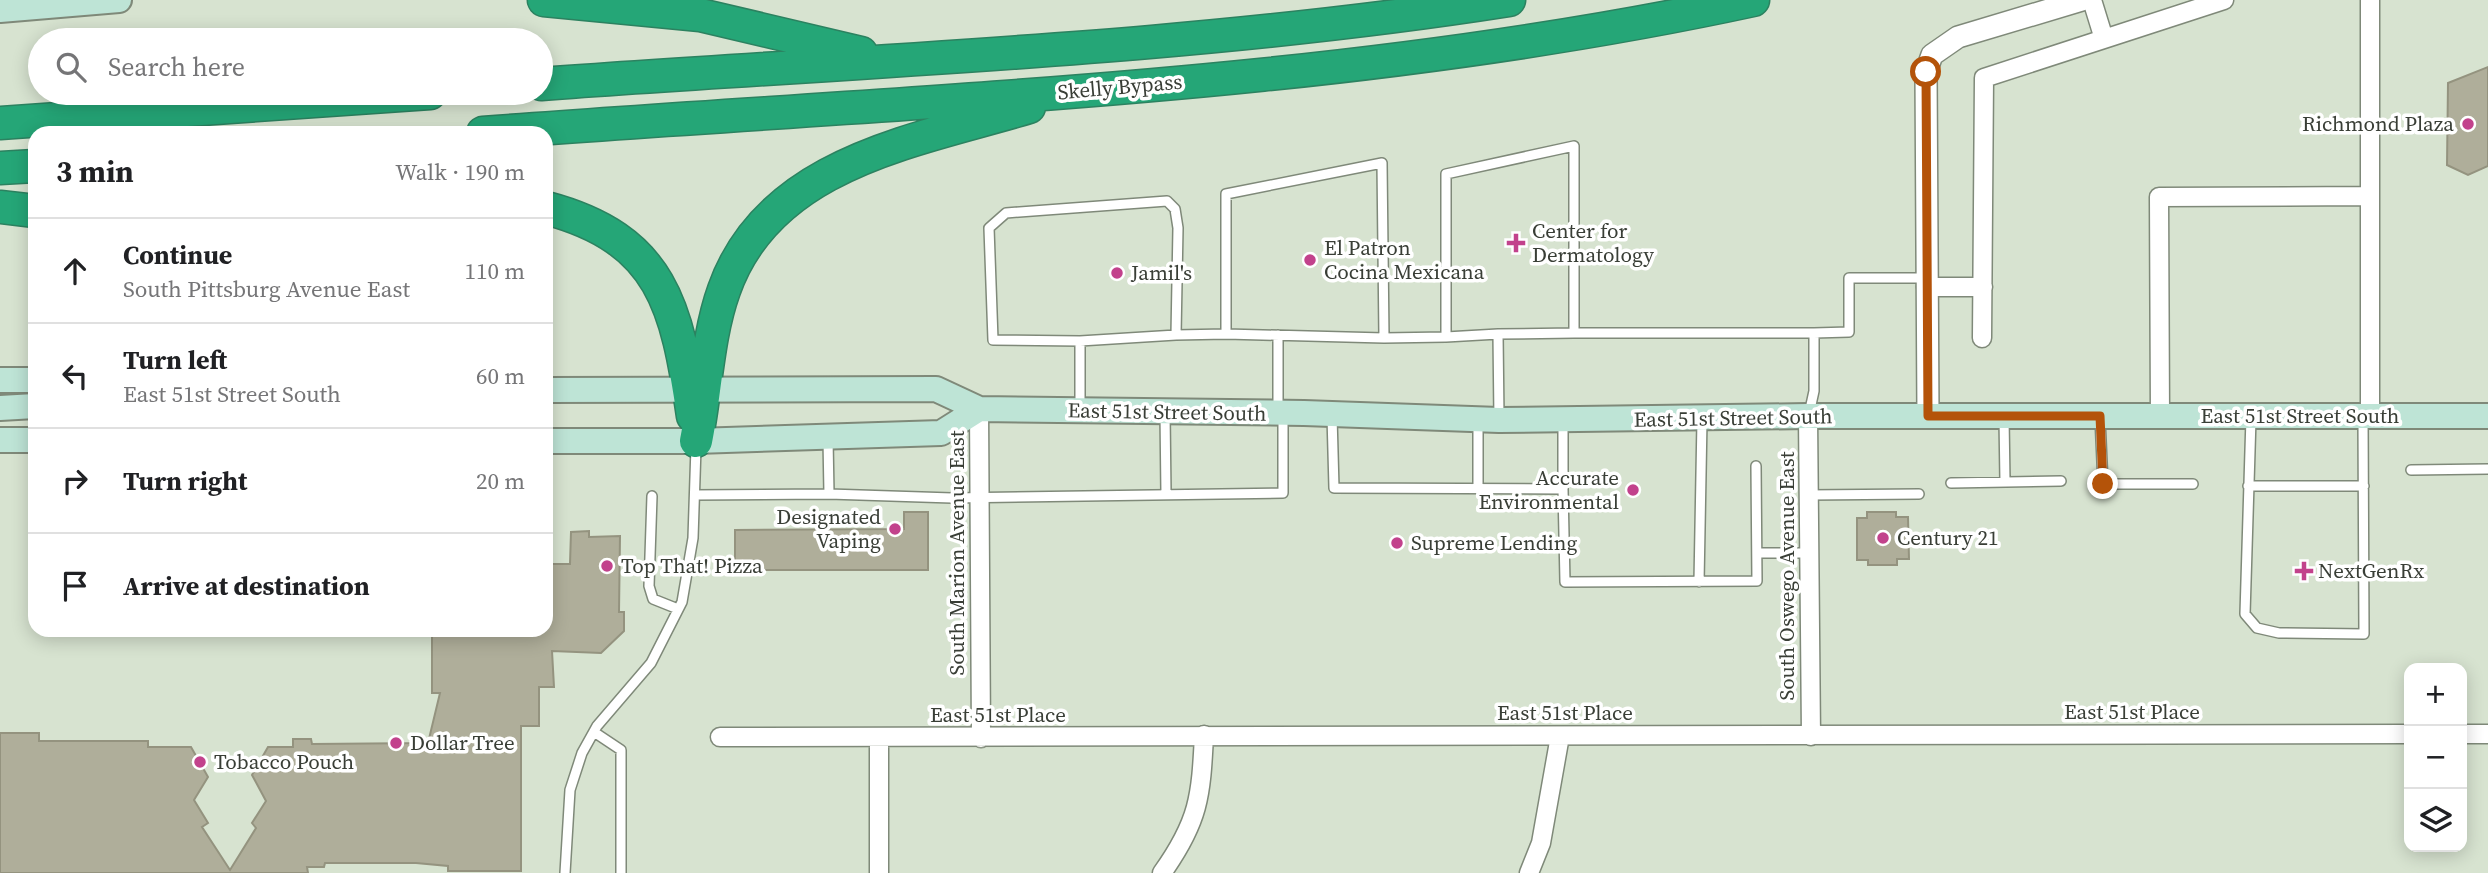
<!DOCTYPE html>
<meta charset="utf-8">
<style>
body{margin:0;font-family:"Source Serif 4",serif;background:#f6f6f6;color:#202124}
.controls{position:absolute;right:21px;bottom:21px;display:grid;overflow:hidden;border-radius:14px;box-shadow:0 4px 18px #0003}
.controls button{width:63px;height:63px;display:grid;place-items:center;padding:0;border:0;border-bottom:2px solid #e0e0e0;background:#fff;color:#202124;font:35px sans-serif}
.stop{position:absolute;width:21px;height:21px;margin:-16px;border:5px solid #b45309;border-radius:50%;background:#fff}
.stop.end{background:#b45309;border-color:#fff;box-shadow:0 2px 7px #0008}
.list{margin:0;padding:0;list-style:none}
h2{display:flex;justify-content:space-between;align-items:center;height:91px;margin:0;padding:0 28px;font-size:30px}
h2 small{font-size:23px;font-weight:400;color:#757577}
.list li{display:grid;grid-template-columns:46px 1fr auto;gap:21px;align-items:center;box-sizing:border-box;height:105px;padding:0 28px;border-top:2px solid #e0e0e0}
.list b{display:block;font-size:26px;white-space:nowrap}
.list p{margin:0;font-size:23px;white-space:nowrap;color:#757577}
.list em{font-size:23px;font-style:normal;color:#757577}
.icon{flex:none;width:38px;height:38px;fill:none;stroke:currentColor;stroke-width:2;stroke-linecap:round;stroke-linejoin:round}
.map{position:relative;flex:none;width:2488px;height:873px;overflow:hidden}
.search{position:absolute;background:#fff;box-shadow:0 4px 18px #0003;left:28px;top:28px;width:525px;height:77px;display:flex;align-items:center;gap:18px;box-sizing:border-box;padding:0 24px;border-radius:38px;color:#757577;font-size:26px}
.panel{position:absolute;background:#fff;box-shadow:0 4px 18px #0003;left:28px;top:126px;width:525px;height:511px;border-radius:21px}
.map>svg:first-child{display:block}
.building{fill:#afae9a;stroke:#94937f;stroke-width:2}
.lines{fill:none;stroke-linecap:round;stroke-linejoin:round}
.service-casing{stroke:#7f8979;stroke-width:12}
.minor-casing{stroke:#7f8979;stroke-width:21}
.tertiary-casing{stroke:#7f8979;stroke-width:24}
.secondary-casing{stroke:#7f8979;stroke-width:28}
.motorway-casing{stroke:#2c8260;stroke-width:35}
.service{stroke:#fff;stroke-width:9}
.minor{stroke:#fff;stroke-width:18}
.tertiary{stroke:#fff;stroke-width:21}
.secondary{stroke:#bee4d6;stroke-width:24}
.motorway{stroke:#25a677;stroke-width:32}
.route{stroke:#b45309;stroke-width:9}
.poi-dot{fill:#c2428c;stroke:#fff;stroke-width:2.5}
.labels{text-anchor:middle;stroke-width:7;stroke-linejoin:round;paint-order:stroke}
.street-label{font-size:21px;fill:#393e36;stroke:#fff}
.poi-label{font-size:21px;fill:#393e36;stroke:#fff;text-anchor:start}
</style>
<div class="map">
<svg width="2488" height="873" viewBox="0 0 2488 873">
<rect width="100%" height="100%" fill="#d7e3d0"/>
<!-- building -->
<path class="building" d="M2488,67V166L2468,175L2447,165L2448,83Z
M904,512H928V570H735V530L904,529Z
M1867,512H1896V517H1908L1909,559H1897V565H1868V560H1857V518H1867Z
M589,531V537L620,536L619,612H624V631L601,653L552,651L554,687H539V726H521V871H448V866L416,863H325L324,867H307L308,873H0V733H39V741H148V747H191L208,777L194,800L208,823L202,827L230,870L256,828L252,823L266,801L252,775L268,747H293V739H311L312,744L428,743L440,693H432V630H546V564H570L571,532Z"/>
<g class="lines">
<defs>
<path id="service" d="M1382,163L1384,338L1226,334V194Z
M1167,201L1175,209L1178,228L1176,335L1080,341L993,340L989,228L1006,213Z
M1574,333H1814
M1498,334L1446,337V174L1574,146V333L1498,334L1499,419
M1176,335L1226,334
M1384,338L1446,337
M1080,341V409
M1278,411V335
M1165,413L1166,494
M1809,414L1814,391V333L1849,332V278H1926
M1332,416L1334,488L1563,489V422
M2004,418L2005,482
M2100,418L2103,484H2193
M2251,418L2245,614L2257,628L2279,633L2364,634L2363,417
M828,439L829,494
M2411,470L2488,469
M1951,483L2061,481
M2248,486H2364
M1478,489V422
M1563,489L1565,582L1757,581L1756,466
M695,495L829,494L952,498L1283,493V415
M1809,495L1919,494
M652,496L649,586L653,599L678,609
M1757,553H1809
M1699,582L1702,420
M594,732L621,750V873
M565,873L570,790L582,753L597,726L651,663L682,602L693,538L696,447"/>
<path id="minor" d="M2092,0L2104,39
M1926,287H1983
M1982,338L1984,78L2224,0
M979,409L981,738
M1808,416L1811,736
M2160,416L2159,197L2368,196
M2370,416V0
M2462,734H2488
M720,737L2409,734
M879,738V873
M1162,873C1199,821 1201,797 1204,735
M1529,873L1541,843L1560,736"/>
<path id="tertiary" d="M1928,416L1926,72L1932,55L1958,37L2082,0"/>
<path id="secondary" d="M0,10L119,0
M0,380H35
M546,390L936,389L979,409L1304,413L1499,420L1808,416H2488
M0,408L35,406
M0,440H35
M546,441H696L941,433L979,409"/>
<path id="motorway" d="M544,0L700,15L861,53
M541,84C864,60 1189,50 1509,0
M0,123L430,93
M483,133C907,100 1336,90 1753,0
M0,168L35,166
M0,207L35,211
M546,208C663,239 677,307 693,416
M696,441C706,392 707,337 724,290C769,162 916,141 1029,107"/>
</defs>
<!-- service casing -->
<use href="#service" class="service-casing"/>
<!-- minor casing -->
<use href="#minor" class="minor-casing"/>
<!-- tertiary casing -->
<use href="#tertiary" class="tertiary-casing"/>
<!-- secondary casing -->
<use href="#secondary" class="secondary-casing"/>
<!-- motorway casing -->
<use href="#motorway" class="motorway-casing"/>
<!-- service -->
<use href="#service" class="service"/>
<!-- minor -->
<use href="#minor" class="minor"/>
<!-- tertiary -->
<use href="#tertiary" class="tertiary"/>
<!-- secondary -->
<use href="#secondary" class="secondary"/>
<!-- motorway -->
<use href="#motorway" class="motorway"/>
</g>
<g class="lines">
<!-- route -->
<path class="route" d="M1926,72L1928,416H2100L2103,484"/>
</g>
<!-- markers -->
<g class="poi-dot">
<circle cx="2468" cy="124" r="7"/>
<path d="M1512.5 232.5h7v7h7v7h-7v7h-7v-7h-7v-7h7z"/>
<circle cx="1310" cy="260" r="7"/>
<circle cx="1117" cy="273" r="7"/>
<circle cx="1633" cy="490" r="7"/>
<circle cx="895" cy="529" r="7"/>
<circle cx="1883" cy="538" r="7"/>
<circle cx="1397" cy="543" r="7"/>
<circle cx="607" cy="566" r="7"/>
<path d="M2300.5 560.5h7v7h7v7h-7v7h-7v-7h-7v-7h7z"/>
<circle cx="396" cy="743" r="7"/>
<circle cx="200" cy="762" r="7"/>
</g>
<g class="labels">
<!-- street labels -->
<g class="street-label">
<text transform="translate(1120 87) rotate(-5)" y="7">Skelly Bypass</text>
<text transform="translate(1167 412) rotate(1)" y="7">East 51st Street South</text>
<text x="2300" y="423">East 51st Street South</text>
<text transform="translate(1733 418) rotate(-1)" y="7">East 51st Street South</text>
<text transform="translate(957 553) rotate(-90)" y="7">South Marion Avenue East</text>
<text transform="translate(1787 576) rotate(-90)" y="7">South Oswego Avenue East</text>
<text x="2132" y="719">East 51st Place</text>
<text x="1565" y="720">East 51st Place</text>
<text x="998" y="722">East 51st Place</text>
</g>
<!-- poi labels -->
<g class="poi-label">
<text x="2454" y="131" text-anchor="end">Richmond Plaza</text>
<text x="1532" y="238">Center for<tspan x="1532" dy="24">Dermatology</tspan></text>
<text x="1324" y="255">El Patron<tspan x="1324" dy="24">Cocina Mexicana</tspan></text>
<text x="1131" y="280">Jamil's</text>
<text x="1619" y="485" text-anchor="end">Accurate<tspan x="1619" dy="24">Environmental</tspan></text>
<text x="881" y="524" text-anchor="end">Designated<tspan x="881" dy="24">Vaping</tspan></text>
<text x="1897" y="545">Century 21</text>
<text x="1411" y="550">Supreme Lending</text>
<text x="621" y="573">Top That! Pizza</text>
<text x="2318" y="578">NextGenRx</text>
<text x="410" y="750">Dollar Tree</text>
<text x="214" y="769">Tobacco Pouch</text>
</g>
</g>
</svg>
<div class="controls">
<button>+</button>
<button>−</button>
<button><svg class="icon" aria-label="layers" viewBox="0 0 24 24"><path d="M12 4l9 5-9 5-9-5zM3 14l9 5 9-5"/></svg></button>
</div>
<div class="stop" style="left:1926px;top:72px"></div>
<div class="stop end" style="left:2103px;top:484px"></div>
<div class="search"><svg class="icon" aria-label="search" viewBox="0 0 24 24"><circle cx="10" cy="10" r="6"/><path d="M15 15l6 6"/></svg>Search here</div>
<section class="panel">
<h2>3 min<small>Walk · 190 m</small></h2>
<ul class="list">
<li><svg class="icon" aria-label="ahead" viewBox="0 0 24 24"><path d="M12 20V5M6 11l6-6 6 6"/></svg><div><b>Continue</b><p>South Pittsburg Avenue East</p></div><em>110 m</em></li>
<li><svg class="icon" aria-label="left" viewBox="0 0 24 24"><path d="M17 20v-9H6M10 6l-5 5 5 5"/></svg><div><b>Turn left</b><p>East 51st Street South</p></div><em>60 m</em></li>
<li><svg class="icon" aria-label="right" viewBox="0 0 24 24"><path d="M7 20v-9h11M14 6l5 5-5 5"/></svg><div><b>Turn right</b></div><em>20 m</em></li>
<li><svg class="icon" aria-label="arrive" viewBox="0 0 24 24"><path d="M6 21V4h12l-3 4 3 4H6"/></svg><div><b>Arrive at destination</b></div></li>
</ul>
</section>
</div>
